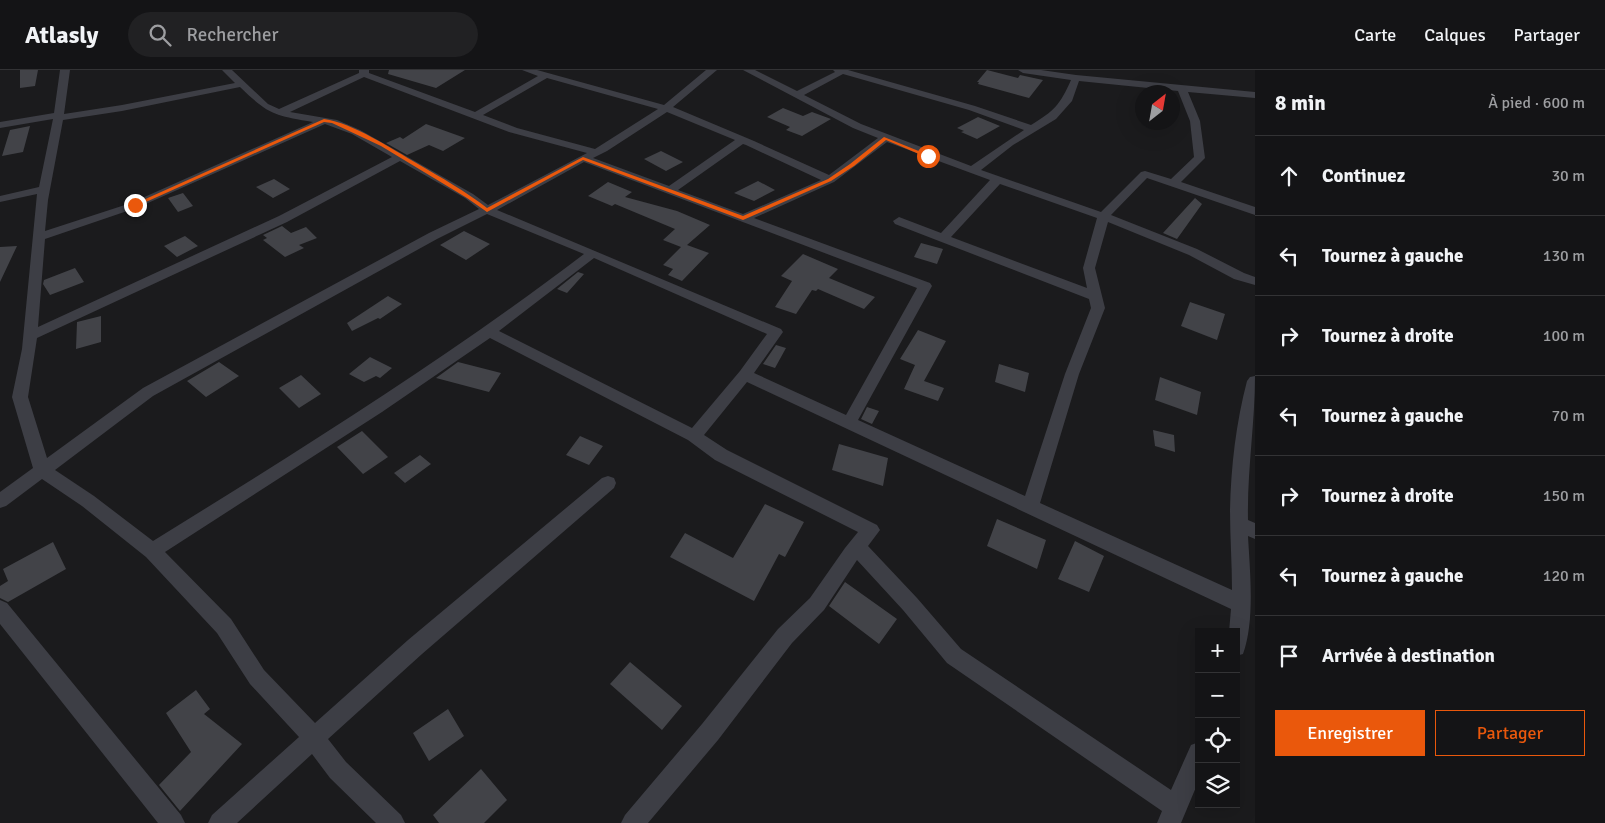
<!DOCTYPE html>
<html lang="fr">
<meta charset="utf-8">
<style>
body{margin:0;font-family:Signika,sans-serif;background:#212123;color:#f1f3f6}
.controls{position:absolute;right:15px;bottom:15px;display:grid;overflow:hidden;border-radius:0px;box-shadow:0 5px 20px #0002}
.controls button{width:45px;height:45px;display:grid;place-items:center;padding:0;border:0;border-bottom:1px solid #333335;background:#141416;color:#f1f3f6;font:25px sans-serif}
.compass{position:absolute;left:1135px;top:15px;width:45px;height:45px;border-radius:50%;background:#141416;box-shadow:0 5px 20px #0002;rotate:31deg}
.stop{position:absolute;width:15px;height:15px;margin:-11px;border:4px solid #ea580c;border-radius:50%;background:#fff}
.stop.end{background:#ea580c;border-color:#fff;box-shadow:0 1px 5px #0008}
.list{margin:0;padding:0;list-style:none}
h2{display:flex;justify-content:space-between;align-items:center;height:65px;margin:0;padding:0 20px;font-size:21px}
h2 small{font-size:16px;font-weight:400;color:#9d9ea1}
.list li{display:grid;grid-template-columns:32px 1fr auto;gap:15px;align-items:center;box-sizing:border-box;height:80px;padding:0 20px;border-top:1px solid #333335}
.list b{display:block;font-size:19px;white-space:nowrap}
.list em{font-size:16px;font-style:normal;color:#9d9ea1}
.actions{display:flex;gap:10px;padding:15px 20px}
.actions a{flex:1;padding:11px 0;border:1px solid #ea580c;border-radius:0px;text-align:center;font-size:18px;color:#ea580c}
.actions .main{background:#ea580c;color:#fff}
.icon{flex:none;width:28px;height:28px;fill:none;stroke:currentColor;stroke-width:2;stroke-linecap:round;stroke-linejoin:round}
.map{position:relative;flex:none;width:1255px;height:753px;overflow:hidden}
header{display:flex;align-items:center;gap:30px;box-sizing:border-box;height:70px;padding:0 25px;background:#141416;border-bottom:1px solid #333335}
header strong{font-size:24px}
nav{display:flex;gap:28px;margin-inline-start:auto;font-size:18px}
.search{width:350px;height:45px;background:#212123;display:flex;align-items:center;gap:12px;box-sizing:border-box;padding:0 18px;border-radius:28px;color:#9d9ea1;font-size:19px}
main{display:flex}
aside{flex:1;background:#141416}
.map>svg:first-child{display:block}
.building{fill:#424348}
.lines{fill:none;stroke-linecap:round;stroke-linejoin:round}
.street{fill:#3d3e45;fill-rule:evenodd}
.route{fill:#ea580c}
</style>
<header>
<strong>Atlasly</strong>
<div class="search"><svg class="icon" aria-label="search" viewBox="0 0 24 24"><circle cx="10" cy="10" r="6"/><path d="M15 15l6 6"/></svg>Rechercher</div>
<nav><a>Carte</a><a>Calques</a><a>Partager</a></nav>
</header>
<main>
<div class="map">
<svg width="1255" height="753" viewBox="0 0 1255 753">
<rect width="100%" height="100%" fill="#1b1b1d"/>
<!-- building -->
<path class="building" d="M20,0H38L35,16L20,18Z
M389,0H465L436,18L388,4Z
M987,0L1018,8L1020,5L1043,10L1029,28L978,14L979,12H977Z
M783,38L803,46L812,42L831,49L802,66L786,60L790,57L767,47Z
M978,47L1000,56L977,69L961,62L964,61L957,58Z
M426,54L465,68L443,81L429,75L407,85L386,73L400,67L403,69Z
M30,56L23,82L2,86L10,60Z
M661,81L683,92L666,101L644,89Z
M274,109L290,119L273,128L256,117Z
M758,111L775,120L754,131L734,123Z
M608,112L632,122L625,127L677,141L710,155L687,175L709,183L682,211L668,205L673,199L663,195L681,177L663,170L675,159L615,134L612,136L588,126Z
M183,123L193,136L178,142L168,128Z
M1195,128L1202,134L1177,169L1163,163Z
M282,156L291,163L306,157L317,168L299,175L304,178L285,187L263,170L267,168L263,165Z
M464,161L490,174L466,190L440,175Z
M185,166L198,176L177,187L164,176Z
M921,173L943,179L937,194L914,187Z
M17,176L0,212V177Z
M803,184L838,199L829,208L875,227L864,239L818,219L816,221L812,220L796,244L775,237L792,211L781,206Z
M75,198L84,212L50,225L43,214L44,210Z
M578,202L584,204L567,223L557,219Z
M388,226L402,234L380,249L378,248L352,261L347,253Z
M1190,232L1225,244L1217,270L1181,256Z
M101,246V272L76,279L77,252Z
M918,260L946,271L924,311L944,318L938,331L904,319L915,295L900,289Z
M776,275L786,278L775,298L763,294Z
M370,287L392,298L380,308L376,306L364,312L349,304Z
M219,292L239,306L206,327L187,311Z
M458,292L501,303L489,322L436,308Z
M999,294L1029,303L1025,322L995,312Z
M301,305L321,324L299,338L279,318Z
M1160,307L1201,322L1197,345L1155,330Z
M867,337L879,341L872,354L861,349Z
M1153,360L1174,365L1175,382L1155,376Z
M362,361L388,387L363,404L337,377Z
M580,366L603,376L589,395L566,385Z
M839,374L888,388L883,416L832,400Z
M420,385L431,394L405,413L394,403Z
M765,434L804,452L785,487L779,484L754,531L670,487L685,463L733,488Z
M997,449L1046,470L1037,499L987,476Z
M1075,471L1104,486L1089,522L1058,509Z
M53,472L66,499L8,532L0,528V516L8,511L3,499Z
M845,512L897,549L879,574L829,536Z
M630,592L682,636L662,660L610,614Z
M196,620L210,639L204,644L242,674L180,741L159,715L191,682L166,643Z
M448,639L464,666L429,691L413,663Z
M481,699L507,730L484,753H439L433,745Z"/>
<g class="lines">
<!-- street -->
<path class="street" d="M60,0H70L64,44L122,35L235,13L222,0H232L268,34L279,39L359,3V0H369V3L475,42L538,6L522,0H537L664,35L706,0H717L673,37L754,71L829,105L878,68L853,58L743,0H755L797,21L835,2L833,0H848L975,36L1031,55C1054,41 1060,35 1071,10L1023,3L1018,0H1041L1076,5L1255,22V28L1188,22L1200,51L1205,88L1181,112L1255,137V145L1147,108L1111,145L1197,179L1244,203L1255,207V215L1234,209L1189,185L1108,152L1095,198L1105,238L1079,304L1040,433L1232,520C1232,494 1230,467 1230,440C1231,396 1236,353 1247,311L1250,307L1255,306C1255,354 1247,401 1248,450L1255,453V469L1248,466C1250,502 1255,551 1243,584L1236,586V562H1229L1231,539L747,312L704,365L727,380L877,455L880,460L868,476L917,528L961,579L1171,720L1191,675L1199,672V710L1181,753H1157L1162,741L947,593L903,540L857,490L824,540L792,573L718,670L648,753H621L625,745L702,654L778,559L810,528L845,478L858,462L715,390L688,370L490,268L382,342L165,482L231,549L264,600L315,653L408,570L602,408L608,406L614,408L616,413L614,418L422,584L328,669L346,692L401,745L405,753H376L330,708L312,684L237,753H208L212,745L299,667L250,614L217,563L146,487L82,436L42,409L6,436L0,438V422L33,398L12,327L22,279L37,124L0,132V126L39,117L53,49L0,58V52L54,43ZM843,4L969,40L1024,60L971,96L861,54L804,25ZM364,7L509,62L587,83L488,135L473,124L360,60L337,50L290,42ZM547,8L658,39L595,79L517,58L483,45ZM1079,11L1178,21L1190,51L1194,87L1171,109L1145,101L1141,102L1101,142L981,100L1013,75L1056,49L1072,31ZM240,17C269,45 274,45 313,52L131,133L45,161L48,130L63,50L122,41ZM667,42L735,70L669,116L593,88L607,81ZM325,54L352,64L392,87L279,146L38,257L45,169L139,137ZM887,72L990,110L941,163L899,147L893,151L895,154L1089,229L1091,238L1065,304L1025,426L858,350L932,216L930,213L754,148L834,112ZM743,74L746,75L821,110L743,144L678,120ZM400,91L465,128L479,139L429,163L143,318L47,388L28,327L37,268L287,152ZM584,92L917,218L846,345L754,303L783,262L781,259L497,140ZM1000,114L1097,148L1083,198L1087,218L951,167ZM487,144L584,184C446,289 300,380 153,471L94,426L55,400L153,326L437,169ZM594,188L767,264L740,301L692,358L499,261Z
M0,530L7,533L181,745L185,753H158L0,554Z"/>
</g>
<!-- route -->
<path class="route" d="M324,49C353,53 392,79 418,94C442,108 465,121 487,138L583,87L743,146L828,109L850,94L884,67L931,86L926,87L886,70L854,96L831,111L743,150L583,90L487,142L467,128L381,76L332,53L324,52L137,136L132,135Z"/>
</svg>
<div class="controls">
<button>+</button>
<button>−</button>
<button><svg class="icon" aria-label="locate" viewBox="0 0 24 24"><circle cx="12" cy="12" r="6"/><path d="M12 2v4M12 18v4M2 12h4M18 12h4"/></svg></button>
<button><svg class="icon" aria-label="layers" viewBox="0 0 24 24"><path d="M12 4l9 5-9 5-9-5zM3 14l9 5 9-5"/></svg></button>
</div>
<svg class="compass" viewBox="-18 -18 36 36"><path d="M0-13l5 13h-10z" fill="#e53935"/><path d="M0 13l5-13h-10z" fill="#9d9ea1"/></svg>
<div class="stop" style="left:928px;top:86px"></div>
<div class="stop end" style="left:135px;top:135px"></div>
</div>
<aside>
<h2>8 min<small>À pied · 600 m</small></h2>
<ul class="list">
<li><svg class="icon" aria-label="ahead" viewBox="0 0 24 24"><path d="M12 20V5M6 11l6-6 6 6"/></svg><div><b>Continuez</b></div><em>30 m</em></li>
<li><svg class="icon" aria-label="left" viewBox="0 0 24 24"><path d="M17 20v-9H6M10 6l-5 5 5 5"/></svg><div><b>Tournez à gauche</b></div><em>130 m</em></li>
<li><svg class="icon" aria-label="right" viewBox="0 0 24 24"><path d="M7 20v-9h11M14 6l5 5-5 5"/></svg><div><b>Tournez à droite</b></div><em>100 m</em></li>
<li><svg class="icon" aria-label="left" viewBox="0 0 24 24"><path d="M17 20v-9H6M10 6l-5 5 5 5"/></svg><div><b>Tournez à gauche</b></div><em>70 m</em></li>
<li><svg class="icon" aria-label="right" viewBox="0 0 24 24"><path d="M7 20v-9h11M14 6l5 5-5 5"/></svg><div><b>Tournez à droite</b></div><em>150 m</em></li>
<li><svg class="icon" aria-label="left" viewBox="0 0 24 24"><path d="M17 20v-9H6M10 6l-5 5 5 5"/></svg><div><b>Tournez à gauche</b></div><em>120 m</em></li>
<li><svg class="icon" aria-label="arrive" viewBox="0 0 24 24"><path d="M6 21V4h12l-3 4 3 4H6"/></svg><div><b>Arrivée à destination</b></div></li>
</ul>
<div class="actions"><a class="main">Enregistrer</a><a>Partager</a></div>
</aside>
</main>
